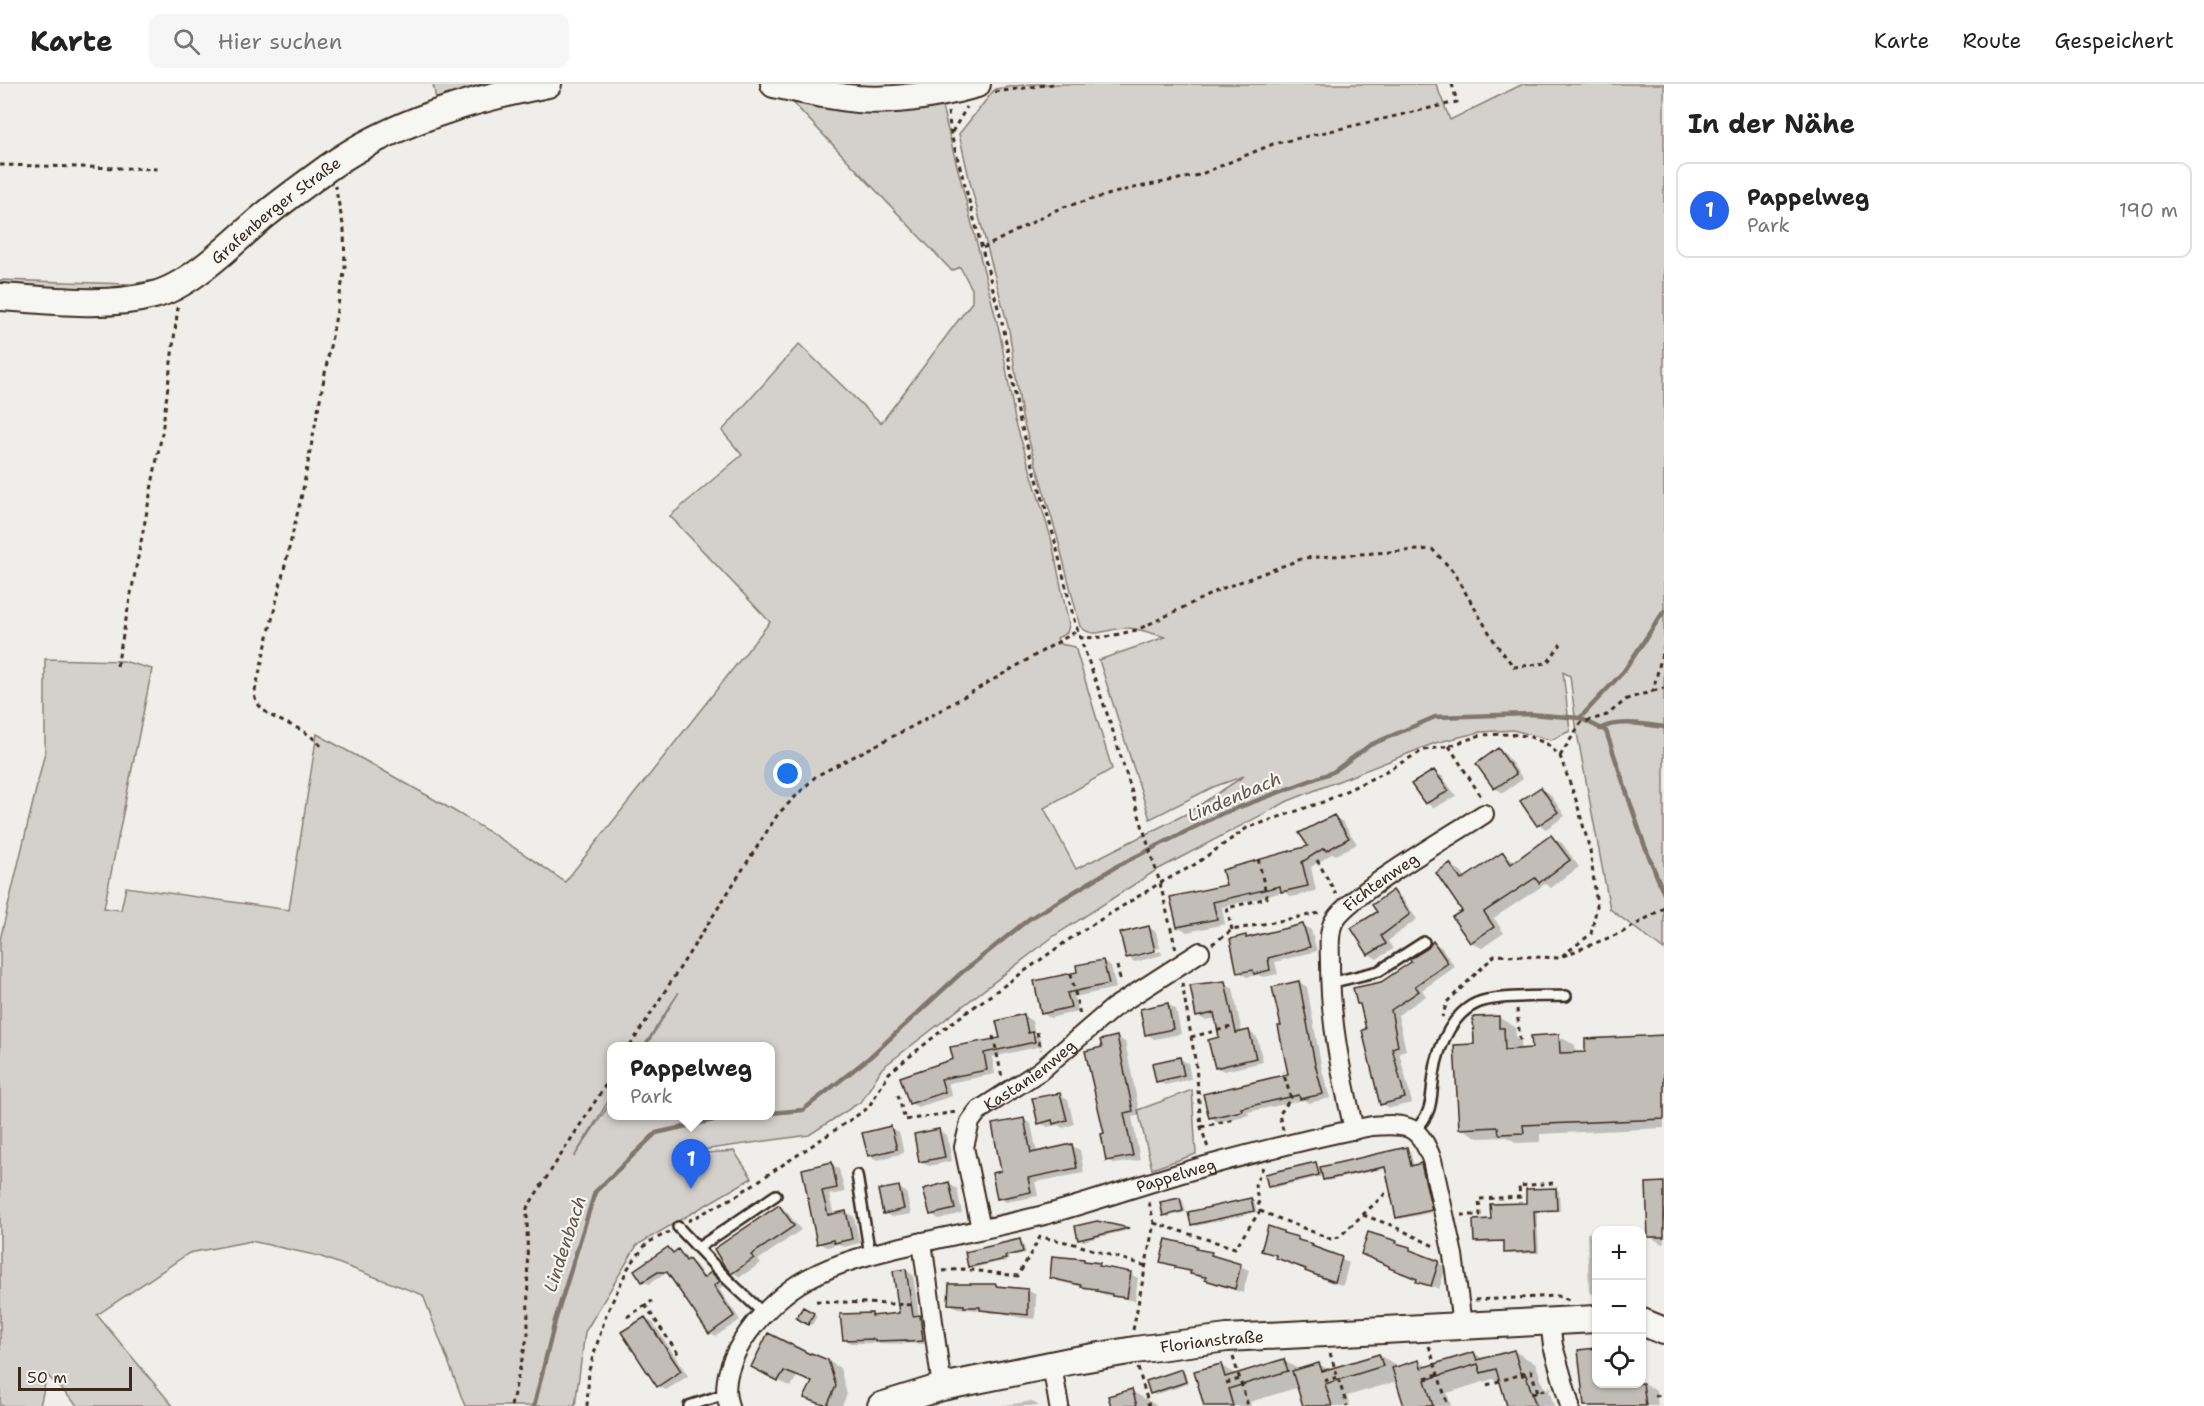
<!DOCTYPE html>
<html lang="de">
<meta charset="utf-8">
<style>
body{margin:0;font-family:"Shantell Sans",sans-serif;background:#f6f6f6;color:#222}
.controls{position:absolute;right:18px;bottom:18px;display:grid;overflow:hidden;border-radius:12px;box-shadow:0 2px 4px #0004}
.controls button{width:54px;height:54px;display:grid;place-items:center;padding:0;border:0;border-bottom:2px solid #e0e0e0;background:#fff;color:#222;font:30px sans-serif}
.scale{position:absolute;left:18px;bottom:15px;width:114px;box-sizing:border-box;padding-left:6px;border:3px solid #3b2a1e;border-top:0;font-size:16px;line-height:21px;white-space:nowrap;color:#3b2a1e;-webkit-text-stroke:4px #f6f6f2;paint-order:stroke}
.you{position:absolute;left:788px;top:690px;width:21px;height:21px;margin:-15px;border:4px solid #fff;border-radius:50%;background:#1a73e8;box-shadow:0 0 0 9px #1a73e833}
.badge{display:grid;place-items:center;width:39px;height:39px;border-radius:50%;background:#2563eb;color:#fff;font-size:20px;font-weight:700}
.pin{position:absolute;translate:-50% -50px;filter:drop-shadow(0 2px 3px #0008)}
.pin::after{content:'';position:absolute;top:32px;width:21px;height:18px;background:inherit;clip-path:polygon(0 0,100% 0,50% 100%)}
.popup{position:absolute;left:607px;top:958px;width:168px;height:78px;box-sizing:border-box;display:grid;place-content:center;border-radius:12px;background:#fff;filter:drop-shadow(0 2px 4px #0005);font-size:20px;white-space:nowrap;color:#767676}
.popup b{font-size:22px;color:#222}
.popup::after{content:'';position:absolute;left:50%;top:100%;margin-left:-12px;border:12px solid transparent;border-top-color:#fff}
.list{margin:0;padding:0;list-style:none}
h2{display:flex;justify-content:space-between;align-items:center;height:78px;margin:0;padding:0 24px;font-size:26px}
h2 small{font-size:20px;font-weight:400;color:#767676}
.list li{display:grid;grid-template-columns:39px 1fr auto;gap:18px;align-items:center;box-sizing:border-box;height:96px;margin:0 12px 12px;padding:0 12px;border:2px solid #e0e0e0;border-radius:12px}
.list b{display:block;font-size:22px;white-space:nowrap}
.list p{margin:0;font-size:20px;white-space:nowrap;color:#767676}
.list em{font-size:20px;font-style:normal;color:#767676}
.icon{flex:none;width:33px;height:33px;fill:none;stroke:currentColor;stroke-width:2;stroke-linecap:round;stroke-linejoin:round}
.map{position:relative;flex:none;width:1664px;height:1322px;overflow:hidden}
header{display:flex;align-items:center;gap:36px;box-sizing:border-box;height:84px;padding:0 30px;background:#fff;border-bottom:2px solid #e0e0e0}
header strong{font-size:28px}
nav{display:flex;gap:33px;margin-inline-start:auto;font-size:21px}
.search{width:420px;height:54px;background:#f6f6f6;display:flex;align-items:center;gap:15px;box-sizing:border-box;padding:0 21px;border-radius:12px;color:#767676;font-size:22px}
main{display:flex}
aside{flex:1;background:#fff}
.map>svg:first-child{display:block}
.green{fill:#d4d1cc;stroke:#887e75;stroke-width:1.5;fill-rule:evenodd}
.shadow{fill:#0003}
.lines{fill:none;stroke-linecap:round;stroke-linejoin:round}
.stream{stroke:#81766d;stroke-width:4.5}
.building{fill:#c2bdb7;stroke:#3b2a1e;stroke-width:1.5}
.lane-casing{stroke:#3b2a1e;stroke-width:14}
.street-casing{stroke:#3b2a1e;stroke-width:22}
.secondary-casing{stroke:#3b2a1e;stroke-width:30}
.path{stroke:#3b2a1e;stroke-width:3;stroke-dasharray:4.5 4.5;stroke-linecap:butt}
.lane{stroke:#f6f6f2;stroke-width:9}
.street{stroke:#f6f6f2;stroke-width:18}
.secondary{stroke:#f6f6f2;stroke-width:26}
.labels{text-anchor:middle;stroke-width:4.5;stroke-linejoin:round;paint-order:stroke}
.street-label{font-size:16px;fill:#3b2a1e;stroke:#f6f6f2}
.water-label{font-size:18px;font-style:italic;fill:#64564c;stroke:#f6f6f2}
</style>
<header>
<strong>Karte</strong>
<div class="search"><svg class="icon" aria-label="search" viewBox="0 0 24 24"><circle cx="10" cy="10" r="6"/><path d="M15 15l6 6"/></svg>Hier suchen</div>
<nav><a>Karte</a><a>Route</a><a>Gespeichert</a></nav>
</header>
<main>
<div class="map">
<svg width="1664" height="1322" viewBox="0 0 1664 1322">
<rect width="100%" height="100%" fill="#efeeea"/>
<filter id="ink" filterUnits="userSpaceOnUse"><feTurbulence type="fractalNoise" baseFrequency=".0167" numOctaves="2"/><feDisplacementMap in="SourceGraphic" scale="12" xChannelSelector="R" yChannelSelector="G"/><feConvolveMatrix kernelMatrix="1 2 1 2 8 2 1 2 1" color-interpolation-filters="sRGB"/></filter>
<g filter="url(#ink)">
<!-- green -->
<path class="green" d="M433,0H511L437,20Z
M1030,0H1436L1450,36L1523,0H1664V866L1610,825L1577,649L1570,592L1563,588L1570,647L1551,656L1513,646L1480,648L1435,659L1288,717L1155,787L1054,852L882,984L862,1017L809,1051L695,1067L678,1071L734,1067L752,1094L637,1161L585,1248L575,1322H465L423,1211L319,1172L251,1157L189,1169L97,1231L173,1322H78L47,1291L40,1322H0V856L45,668V575L123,577L152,585L104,824L121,826L126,803L289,826L317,650C401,697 487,742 565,798L770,538L670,432L742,371L722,347L799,260L881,339L972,218V205L960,183L952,187L784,9L936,19L942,23L1000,250L1015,336L1051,454L1069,541L1067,549L1057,554L1060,560L1075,563L1112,685L1044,724L1076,785L1186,730L1244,692L1213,703L1150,735L1099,576L1165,553C1153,550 1139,544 1126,544C1110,543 1093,557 1080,542L1057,452L1022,333L1009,246L971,102L959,50L995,5ZM679,908L646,962H771V1032H612L611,1018L574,1073L611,1013L612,962H644Z
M174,193L154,205L0,207V196L131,200Z
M1192,1006L1196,1070L1152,1085L1138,1026Z"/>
<!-- shadow -->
<path class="shadow" d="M1499,666L1506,671L1523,695L1503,709L1495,704Z
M1434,688L1442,692L1456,712L1434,724L1426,719Z
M1541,705L1549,709L1565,732L1546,745L1538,740Z
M1334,733L1343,738L1357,760L1336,771L1333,769L1311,783L1316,807L1292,813L1284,808L1222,823L1225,840L1187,848L1178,842L1227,802L1310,763Z
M1551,753L1562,759L1579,783L1551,804L1545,800L1494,834L1504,849L1482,864L1471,858L1455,834L1464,827L1450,781L1461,787L1466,795L1503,770L1516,779Z
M1393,808L1401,813L1417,835L1388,857L1393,865L1377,875L1369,870L1353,844L1379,828Z
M1303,841L1311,846L1317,867L1275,878L1278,890L1263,893L1258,891L1247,893L1239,888L1245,853L1249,855Z
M1148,843L1156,848L1160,864L1132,871V874L1161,867L1162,871L1135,878L1127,873Z
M1433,859L1441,863L1455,883L1422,906L1426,912L1398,931L1406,966L1399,968L1412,1019L1390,1024L1382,1020L1368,946L1362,922L1358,919L1382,899L1414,878Z
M1103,877L1111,882L1116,904L1074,913L1078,927L1050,934L1042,929L1079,889Z
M1299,898L1307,903L1322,986L1330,1014L1309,1019L1304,1016L1248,1028L1249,1031L1218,1038L1210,1033L1290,991L1283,943Z
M1225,899L1233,904L1242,950L1249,948L1257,953L1263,978L1224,987L1216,983L1221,955L1217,934L1205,936L1197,932Z
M1168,921L1176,925L1181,950L1154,955L1147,950Z
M1024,932L1032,937L1035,951L1040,954L1042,962L992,973L995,990L948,999L952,1012L918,1023L910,1019L954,976L1001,955Z
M1498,933L1515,943L1516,953L1521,956V966H1533L1558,952L1575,961L1576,969H1587L1664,952V1044L1540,1050V1058L1517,1059L1507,1053L1478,1054L1461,1044L1476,961Z
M1117,953L1125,958L1140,1031L1132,1033L1140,1076L1115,1080L1107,1076L1104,964Z
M1180,975L1188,979L1191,995L1165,1001L1157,997Z
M1060,1011L1068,1016L1074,1040L1063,1044L1058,1041L1048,1043L1040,1039Z
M1023,1035L1031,1040L1037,1069L1072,1062L1080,1066L1084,1089L1035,1098L1038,1112L1006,1118L998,1114L1003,1088Z
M891,1044L899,1048L904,1069L877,1076L869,1071Z
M939,1047L947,1051L952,1077L929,1082L921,1077Z
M1406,1065L1410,1067L1414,1083L1421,1081L1424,1083L1434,1128L1400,1135L1397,1133L1387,1084L1327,1097L1323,1092L1273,1104L1270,1102L1316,1080L1320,1085Z
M831,1080L839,1085L845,1108L829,1111L834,1131L846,1128L854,1133L860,1159L843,1163L839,1160L827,1163L819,1159L804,1086Z
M949,1100L957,1105L962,1129L939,1135L931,1130Z
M1664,1100V1159L1662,1160L1649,1152Z
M899,1104L906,1108L911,1130L892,1133L884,1129Z
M1556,1105L1559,1107L1560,1127L1537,1128L1539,1169L1509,1170L1506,1168L1505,1158L1479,1159L1476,1157L1493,1137Z
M1180,1115L1183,1117L1186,1128L1168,1133L1164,1131Z
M1251,1115L1254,1117L1257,1128L1196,1142L1193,1140Z
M779,1123L787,1128L801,1146L758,1176L761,1179L740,1193L732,1188Z
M1097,1138L1128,1146H1129L1083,1157L1079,1155Z
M1283,1148L1349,1179L1343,1201L1329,1198L1263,1166Z
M1596,1148V1212L1589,1208L1587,1149Z
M1369,1150L1396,1158L1446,1183L1439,1205L1404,1190Z
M1020,1157L1023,1159L1026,1169L1008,1173L1009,1176L973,1184L970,1182Z
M1196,1164L1249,1186L1243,1209L1215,1200L1162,1177Z
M668,1165L676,1169L678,1167L685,1171L688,1176L695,1180L705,1194L711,1190L718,1194L725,1201L719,1205L740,1236L716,1252L710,1249L671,1190H664L649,1200L643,1197Z
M1084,1177L1106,1185L1130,1190L1138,1194L1135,1217L1106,1211L1084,1203L1059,1198L1051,1194Z
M1642,1181L1643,1182L1644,1207H1642Z
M906,1186L913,1191L919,1232L927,1237L929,1260L851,1259L844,1255L871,1231L875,1233L901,1230Z
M996,1201L1001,1204L1028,1206L1036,1211L1035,1235L1021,1234L1001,1229H990L985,1227L958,1224L950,1220Z
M803,1225L817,1232L812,1241L798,1234Z
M645,1234L653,1239L688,1292L666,1306L658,1302Z
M1596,1266V1300L1643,1299L1656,1306L1658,1322H1595L1580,1267Z
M1514,1267L1536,1280L1543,1302L1549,1306L1554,1322H1508L1501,1300L1493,1295L1447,1309L1451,1322H1405L1398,1297L1347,1312L1350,1322H1304L1299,1303L1250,1318L1251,1322H1206L1220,1281L1237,1291L1284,1277L1300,1286L1319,1280L1329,1286L1379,1271L1399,1283L1419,1278L1429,1283L1474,1269L1485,1276Z
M811,1272L828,1277L840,1284L847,1310L842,1322H823L806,1313L813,1299L797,1292L791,1303L765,1290Z
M1181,1287L1185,1289L1188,1300L1155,1311L1151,1309Z
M1131,1307L1156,1321L1157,1322H1112Z
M1032,1317L1039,1322H999Z"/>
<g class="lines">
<!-- stream -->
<path class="stream" d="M1580,634L1624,587L1664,527
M1600,645C1615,635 1647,640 1664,643
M771,1029L803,1026L870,973L960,890L1029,835L1117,782L1221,730L1333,688L1370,661L1435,633L1530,630L1580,634L1606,647L1644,760L1664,810
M534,1322L555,1237L595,1108L656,1049L718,1035L748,1032"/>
</g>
<!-- building -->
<path class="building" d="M1498,664L1516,690L1494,705L1476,680Z
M1434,686L1449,707L1425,720L1411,700Z
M1541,703L1558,728L1537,742L1520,717Z
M1334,731L1349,754L1326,767L1324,764L1302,778L1308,802L1281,808L1280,802L1213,818L1217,835L1177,843L1170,813L1226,801L1222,786L1308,762L1299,749Z
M1551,751L1570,776L1539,799L1535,794L1484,828L1494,843L1470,859L1452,833L1462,827L1436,789L1450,779L1461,796L1503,768L1511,780Z
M1393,806L1410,830L1381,852L1386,860L1368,871L1351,844L1377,828L1372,821Z
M1303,840L1310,863L1268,874L1270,886L1254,890L1253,886L1237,889L1230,855L1246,851V854Z
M1149,842L1155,867L1126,874L1120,849Z
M1433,857L1448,879L1415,902L1419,907L1391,926L1398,962L1392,964L1405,1014L1380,1021L1362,946L1366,945L1360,920H1357L1353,904L1381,898L1411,878L1410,875L1428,864Z
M1103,876L1109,900L1067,909L1071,923L1041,930L1034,897L1077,888L1076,881Z
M1225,897L1236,949L1249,946L1256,974L1215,984L1208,956L1219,953L1214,929L1196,933L1190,901Z
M1299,897L1315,980L1323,1010L1300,1015L1299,1011L1241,1024L1242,1027L1209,1034L1203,1010L1288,990L1278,942H1281L1272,903Z
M1168,919L1173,945L1145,951L1140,925Z
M1024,930L1028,949L1033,948L1035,958L984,969L987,986L941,995L945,1008L909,1020L900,993L953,975L950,963L1000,954L996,937Z
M1499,932V944H1504L1505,966L1532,964L1531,952L1559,950L1560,969L1585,968V955L1664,951V1035L1523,1041L1524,1049L1499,1050L1498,1043L1459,1045L1454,961L1474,960L1473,933Z
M1117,952L1133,1027L1124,1029L1133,1072L1106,1077L1101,1050L1104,1049L1085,967L1102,963L1100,956Z
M1180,973L1184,991L1156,998L1152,979Z
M1060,1009L1067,1036L1053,1040L1052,1036L1038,1040L1032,1014Z
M1024,1034L1031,1069L1072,1060L1077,1084L1028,1094L1031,1108L997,1115L992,1089L1001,1087L992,1040Z
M891,1042L897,1065L868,1072L862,1049Z
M939,1045L945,1073L919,1078L914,1050Z
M1407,1063L1411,1082L1421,1079L1432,1126L1396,1134L1385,1083L1323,1096L1320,1083Z
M832,1078L837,1104L822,1107L828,1131L846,1127L852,1155L834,1159L833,1156L817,1160L802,1085Z
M1316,1078L1319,1091L1268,1103L1265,1090Z
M949,1098L955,1125L930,1131L923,1105Z
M1664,1098V1153H1648L1646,1099Z
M899,1102L904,1125L883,1130L878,1106Z
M1556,1104L1557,1126L1534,1127L1536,1167L1504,1169V1157L1474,1158L1473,1136L1491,1135L1490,1120L1526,1119V1105Z
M1180,1114L1183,1127L1163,1132L1160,1118Z
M1251,1114L1254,1127L1191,1141L1188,1128Z
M779,1121L794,1142L751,1171L754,1174L731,1190L723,1180L714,1165Z
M1097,1137L1129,1144L1078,1156L1075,1142Z
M1268,1142L1283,1147V1149L1298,1153V1156L1313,1160L1312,1162L1342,1173L1335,1198L1305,1187L1306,1185L1276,1174V1171L1261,1167Z
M1368,1148L1397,1157L1396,1159L1410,1163V1166L1439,1177L1431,1202L1416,1198L1417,1195L1389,1184V1182L1361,1170Z
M1020,1155L1023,1168L1005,1172L1006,1175L968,1183L965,1168Z
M1166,1155L1197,1162L1196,1165L1212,1168L1211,1171L1241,1180L1235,1205L1205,1196L1206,1193L1190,1190L1191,1187L1175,1184L1176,1182L1160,1178Z
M668,1163L673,1169L678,1165L686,1177L689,1175L703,1194L711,1188L720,1197L714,1202L734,1232L709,1250L667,1188H658L642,1198L634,1186Z
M1052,1172L1084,1175V1177L1100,1179L1099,1182L1131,1188L1127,1214L1112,1212V1210L1096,1207L1097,1205L1081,1203V1201L1050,1194Z
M906,1185L913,1232L920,1231L923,1257L907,1258V1256L875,1257L874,1255L843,1256L840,1230L872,1229V1232L899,1229L893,1187Z
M949,1200H996V1202L1028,1205V1231L980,1226V1223H964V1221L948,1220Z
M803,1223L814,1229L808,1241L796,1234Z
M645,1233L681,1287L657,1303L621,1248Z
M768,1249L810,1270L811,1269L828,1276L836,1302L827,1322L804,1314L812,1298L784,1287L778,1297L751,1283Z
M1596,1264V1299H1643L1646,1322H1584L1578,1266Z
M1514,1266L1522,1292L1526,1291L1536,1322H1507L1496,1285L1481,1289L1478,1280L1425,1296L1433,1322H1404L1392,1284L1419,1276L1421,1284L1474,1268L1477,1276Z
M1379,1270L1383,1282L1325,1300L1332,1322H1303L1292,1287L1319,1279L1322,1287Z
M1284,1275L1288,1287L1228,1305L1233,1322H1204L1194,1287L1221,1280L1225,1293Z
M1182,1285L1186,1298L1150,1310L1146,1297Z
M1132,1305L1137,1322H1111L1108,1312Z"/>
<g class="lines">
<defs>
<path id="lane" d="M1330,899L1379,887L1424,858
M1415,1046C1434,1027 1430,1016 1434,991C1438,962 1454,922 1487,916C1512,911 1541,913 1566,912
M857,1091L870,1171
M678,1143L728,1196L763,1229
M698,1164L776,1111
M689,1322L725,1310"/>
<g id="street">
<path id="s1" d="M1354,1046C1341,988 1330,939 1330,879C1330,867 1328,851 1333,839C1344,813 1455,749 1484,730"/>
<path id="s2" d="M981,1145L964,1063L970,1038L978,1027L1040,987L1113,924L1200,868"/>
<path d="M922,1158L942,1303"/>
<path d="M1550,1237L1553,1262L1570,1322"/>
<path d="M1052,1281L1059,1322"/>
<path id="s3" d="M729,1322C713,1277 769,1215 807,1195C838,1178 875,1169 910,1161C956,1150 1002,1142 1048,1130C1103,1115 1157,1095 1213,1080C1265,1066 1319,1052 1372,1042C1408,1039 1419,1041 1432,1076L1453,1171L1462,1241"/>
</g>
<g id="secondary">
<path d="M774,0C801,6 829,12 857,15C897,18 938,11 977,0"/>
<path id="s4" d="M0,213C50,216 105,224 154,211C192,201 233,158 264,132C285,115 307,99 329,83C393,38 472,15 548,0"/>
<path d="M1642,1238L1664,1247"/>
<path id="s5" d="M881,1322L942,1303L1070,1277L1135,1266L1227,1254L1596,1235"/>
</g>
</defs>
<!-- lane casing -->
<use href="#lane" class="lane-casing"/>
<!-- street casing -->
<use href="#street" class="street-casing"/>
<!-- secondary casing -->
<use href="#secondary" class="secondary-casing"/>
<!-- path -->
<path class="path" d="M995,8L1053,0
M948,28L951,50L1004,246L1019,334L1054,453L1074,536L1111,641L1160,799L1176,866
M952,48L967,23
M0,81L160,85
M983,164L1060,124L1129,105L1199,91L1273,60L1457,18L1452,0
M1079,554L1106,553L1137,546L1221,505L1304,474L1432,465L1452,486L1496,560L1514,583L1547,579L1561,560
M117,582L162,349L178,223
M1653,607L1664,604
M321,662C317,658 314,654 310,652C292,637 261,636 254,611L302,410L345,184L344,145L335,102
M1449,662L1482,714
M1560,672L1581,639L1607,631L1627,615L1653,607L1664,562
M1317,776L1336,810
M1232,846L1227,824L1267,814L1258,774
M1212,860L1232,846L1320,829
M1563,872L1623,848L1664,824
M1117,882L1121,899
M1071,890L1080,931
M1182,899L1196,981L1201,1043L1208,1064
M1517,925L1520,957
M1037,948L1041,966
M993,952L1002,993
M1191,953L1235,942
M630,962L778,730L816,692L915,641L1077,547
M898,1011L905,1036L956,1028
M1201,1043L1234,1035
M1283,1046L1279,1031L1291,1014L1283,988
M1260,1127L1331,1155L1339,1153L1385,1110L1392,1111
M1363,1131L1391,1141L1436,1163
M1461,1131H1480L1479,1115L1520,1113L1519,1102L1553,1099
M688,1137L736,1112L868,1024L889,989L950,940L1074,852L1160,799L1194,781L1247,744L1323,718L1379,691L1424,666L1449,662L1481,651L1508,650L1528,652L1547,660L1560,672L1576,716L1590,766L1597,822L1591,850L1559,874L1495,871L1447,918L1442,933
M1154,1139L1235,1164L1260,1127L1255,1101L1263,1083
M943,1187L963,1185L1018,1192L1040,1153L1071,1159L1146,1182
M1475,1216L1558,1212L1569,1216
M816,1217L914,1221
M645,1221L679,1271
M627,1233L652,1217
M1133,1246L1154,1139L1148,1114
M1429,1262L1448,1322
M1330,1269L1347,1322
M1233,1273L1248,1322
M1138,1284L1149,1322
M1425,1294L1438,1290
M1324,1297L1338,1293
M1226,1299L1240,1295
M1487,1301L1531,1287L1538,1308
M1532,1310L1550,1304
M1655,1312L1664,1311
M511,1322L528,1250L527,1124L612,991
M587,1322L589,1286L606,1231L628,1184L647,1159L669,1148"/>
<!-- lane -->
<use href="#lane" class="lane"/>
<!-- street -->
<use href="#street" class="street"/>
<!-- secondary -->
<use href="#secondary" class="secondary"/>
</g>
</g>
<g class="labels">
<!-- street labels -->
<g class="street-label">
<text dy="6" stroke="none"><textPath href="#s4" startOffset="304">Grafenberger Straße</textPath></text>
<text dy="6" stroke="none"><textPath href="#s1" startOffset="273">Fichtenweg</textPath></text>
<text dy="6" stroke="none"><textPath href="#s2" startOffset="186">Kastanienweg</textPath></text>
<text dy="6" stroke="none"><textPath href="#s3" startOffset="543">Pappelweg</textPath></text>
<text dy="6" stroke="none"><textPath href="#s5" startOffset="338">Florianstraße</textPath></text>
</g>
<!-- water labels -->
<g class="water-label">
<text transform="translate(1234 713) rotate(-23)" y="6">Lindenbach</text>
<text transform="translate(565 1160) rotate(-72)" y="6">Lindenbach</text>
</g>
</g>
</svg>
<div class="controls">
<button>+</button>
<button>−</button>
<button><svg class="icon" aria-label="locate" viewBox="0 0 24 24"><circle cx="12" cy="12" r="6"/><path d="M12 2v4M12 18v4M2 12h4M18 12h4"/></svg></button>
</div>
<div class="scale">50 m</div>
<div class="you"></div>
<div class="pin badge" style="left:691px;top:1105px">1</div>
<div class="popup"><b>Pappelweg</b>Park</div>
</div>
<aside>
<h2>In der Nähe<small></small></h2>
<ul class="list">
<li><span class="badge">1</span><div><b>Pappelweg</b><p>Park</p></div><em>190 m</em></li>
</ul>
</aside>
</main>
